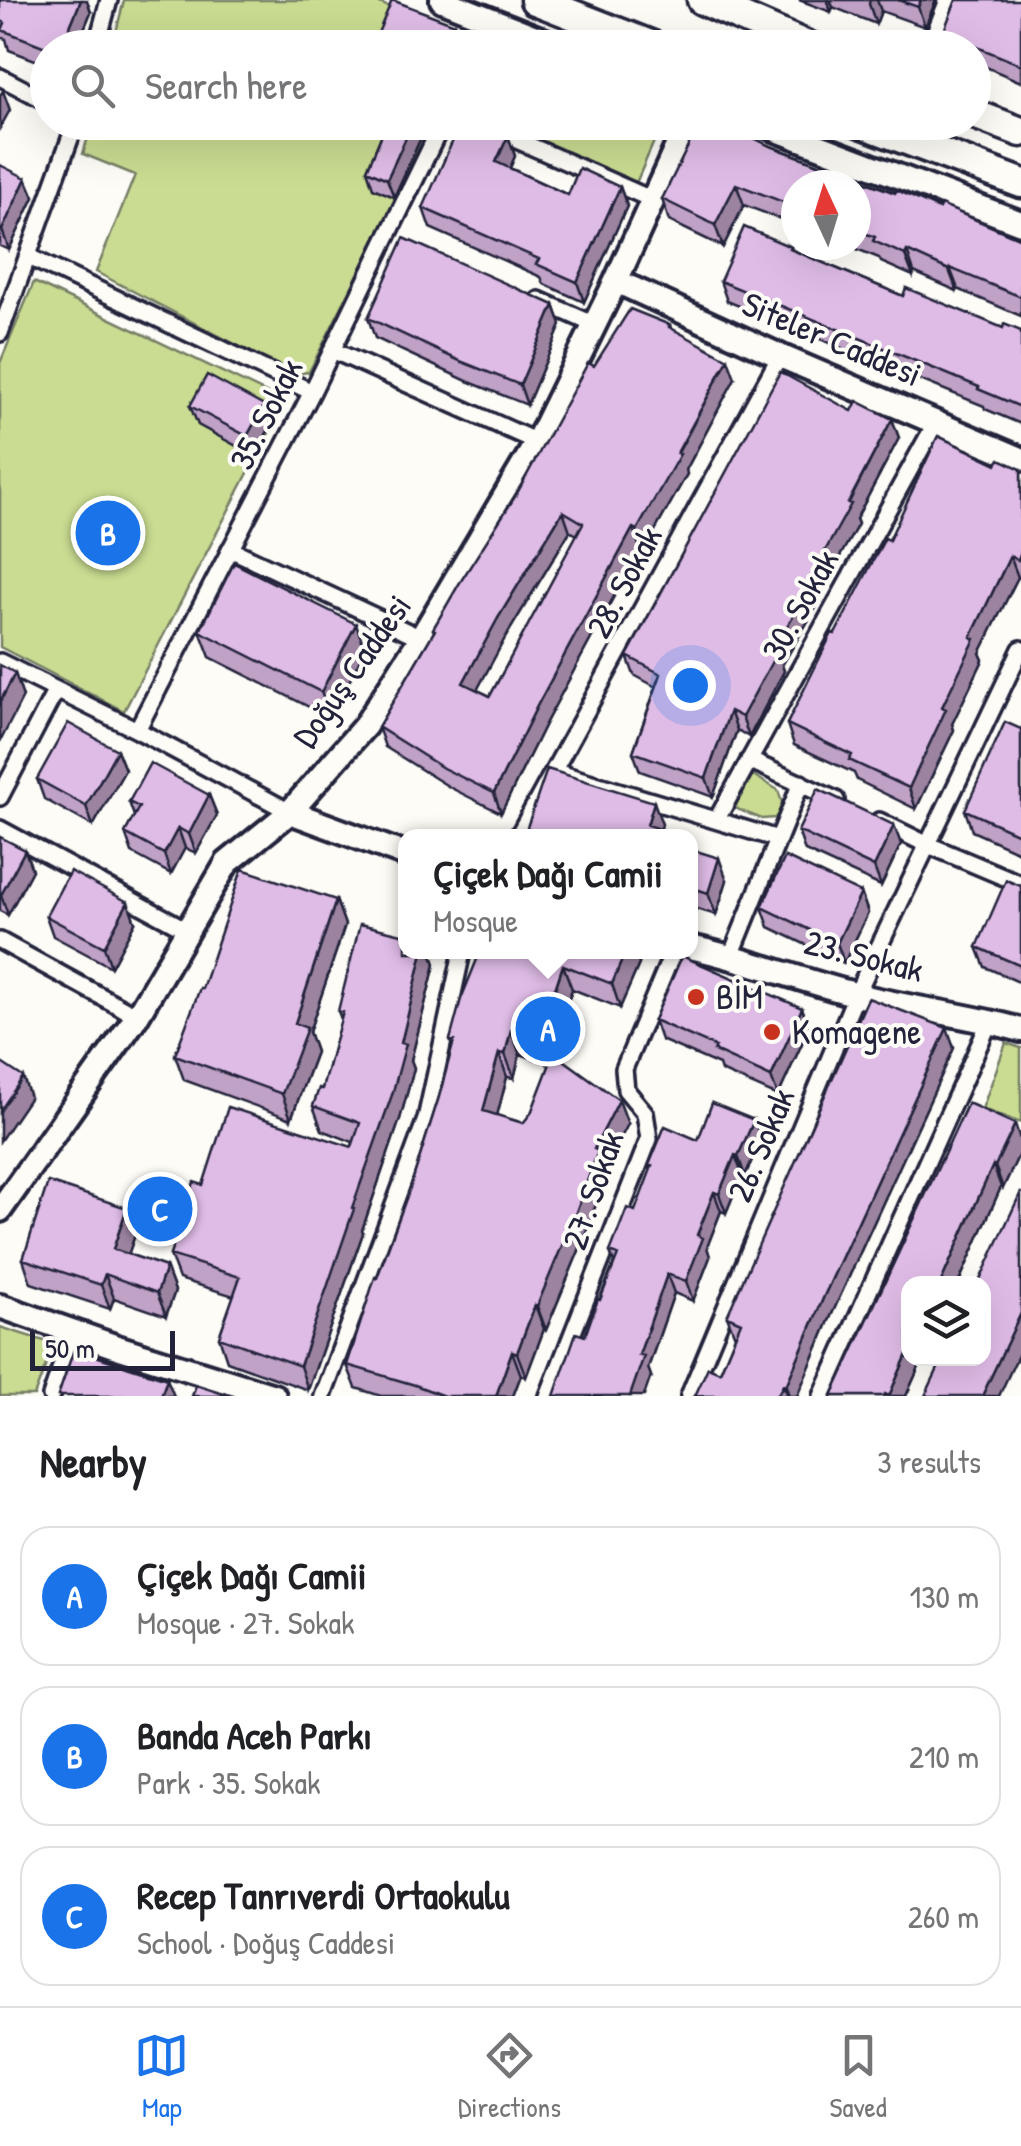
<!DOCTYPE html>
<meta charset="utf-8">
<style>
body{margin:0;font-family:"Patrick Hand",sans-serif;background:#f2f2f2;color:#202124}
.controls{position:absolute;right:30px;bottom:30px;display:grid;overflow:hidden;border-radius:20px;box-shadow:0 10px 40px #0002}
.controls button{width:90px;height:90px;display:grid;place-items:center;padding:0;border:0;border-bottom:2px solid #e0e0e0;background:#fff;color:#202124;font:50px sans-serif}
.compass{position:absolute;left:781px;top:170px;width:90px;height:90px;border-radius:50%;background:#fff;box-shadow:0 10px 40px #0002;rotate:356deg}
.scale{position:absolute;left:30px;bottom:25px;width:145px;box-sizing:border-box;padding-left:10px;border:5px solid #22223b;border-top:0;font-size:28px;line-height:35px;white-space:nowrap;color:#22223b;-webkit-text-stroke:8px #fdfcf7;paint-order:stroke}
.you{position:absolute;left:690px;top:685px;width:35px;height:35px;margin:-25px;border:8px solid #fff;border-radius:50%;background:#1a73e8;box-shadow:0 0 0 15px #1a73e833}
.badge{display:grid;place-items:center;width:65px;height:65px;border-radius:50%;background:#1a73e8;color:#fff;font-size:32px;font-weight:700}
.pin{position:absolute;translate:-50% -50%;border:5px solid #fff;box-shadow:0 2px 10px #0006}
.popup{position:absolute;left:398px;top:829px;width:300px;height:130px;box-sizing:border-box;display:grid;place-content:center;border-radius:20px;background:#fff;filter:drop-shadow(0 2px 8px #0005);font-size:32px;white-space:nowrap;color:#757577}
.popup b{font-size:38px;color:#202124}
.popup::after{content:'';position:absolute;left:50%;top:100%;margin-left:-20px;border:20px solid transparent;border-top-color:#fff}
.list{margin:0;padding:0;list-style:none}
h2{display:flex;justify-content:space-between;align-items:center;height:130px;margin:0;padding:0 40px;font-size:42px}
h2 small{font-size:32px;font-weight:400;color:#757577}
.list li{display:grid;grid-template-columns:65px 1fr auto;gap:30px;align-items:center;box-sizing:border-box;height:140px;margin:0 20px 20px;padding:0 20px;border:2px solid #e0e0e0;border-radius:30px}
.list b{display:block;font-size:38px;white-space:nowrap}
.list p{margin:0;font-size:32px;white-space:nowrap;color:#757577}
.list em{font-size:32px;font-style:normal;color:#757577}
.icon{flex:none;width:55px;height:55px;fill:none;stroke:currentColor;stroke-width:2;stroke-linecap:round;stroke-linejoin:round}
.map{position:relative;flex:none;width:1021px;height:1396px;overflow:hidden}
.search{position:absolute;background:#fff;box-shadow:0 10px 40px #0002;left:30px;right:30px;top:30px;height:110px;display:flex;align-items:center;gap:25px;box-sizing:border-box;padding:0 35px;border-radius:55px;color:#757577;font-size:38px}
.sheet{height:610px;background:#fff}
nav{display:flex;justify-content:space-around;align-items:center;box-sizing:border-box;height:140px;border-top:2px solid #e0e0e0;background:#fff;font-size:28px;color:#757577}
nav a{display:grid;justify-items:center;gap:5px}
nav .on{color:#1a73e8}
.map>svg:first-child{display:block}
.green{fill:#c9dc91;stroke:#767f66;stroke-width:2.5}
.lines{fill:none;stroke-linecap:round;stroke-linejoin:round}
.street-casing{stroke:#22223b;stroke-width:22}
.secondary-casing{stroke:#22223b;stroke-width:30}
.highway-casing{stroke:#22223b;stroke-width:35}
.street{stroke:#fdfcf7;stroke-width:15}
.secondary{stroke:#fdfcf7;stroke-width:22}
.highway{stroke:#fdfcf7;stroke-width:28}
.wall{fill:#c0a2c6;stroke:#22223b;stroke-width:2.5;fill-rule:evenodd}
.shaded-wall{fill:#9c84a1;stroke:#22223b;stroke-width:2.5}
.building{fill:#dfbce6;stroke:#22223b;stroke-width:2.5;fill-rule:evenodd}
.poi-dot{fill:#c8321e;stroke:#fdfcf7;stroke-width:4}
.labels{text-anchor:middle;stroke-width:8;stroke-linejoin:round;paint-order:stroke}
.street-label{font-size:35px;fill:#22223b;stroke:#fdfcf7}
.poi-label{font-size:35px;fill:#22223b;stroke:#fdfcf7;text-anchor:start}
</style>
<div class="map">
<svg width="1021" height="1396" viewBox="0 0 1021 1396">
<rect width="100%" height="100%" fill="#fdfcf7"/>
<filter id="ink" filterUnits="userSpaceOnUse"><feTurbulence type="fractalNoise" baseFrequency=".01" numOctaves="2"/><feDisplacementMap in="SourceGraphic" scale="20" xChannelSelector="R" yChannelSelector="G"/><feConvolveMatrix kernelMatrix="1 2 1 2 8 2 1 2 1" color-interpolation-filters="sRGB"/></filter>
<g filter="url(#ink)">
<!-- green -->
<path class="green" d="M124,0H372L457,34L463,44L461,48H112Z
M92,123H428L396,198L309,372L293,374L96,272L135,175L83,154Z
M497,123L662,122V123L636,183Z
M34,282L285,402L124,711L0,647V363Z
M753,775L778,790L783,806L775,818L762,819L734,808L736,794Z
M1006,1043L1021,1048V1123L982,1109Z
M0,1327L54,1344L34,1396H0Z"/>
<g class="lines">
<defs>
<path id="street" d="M96,48L109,0
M479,48L493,20
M929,48L948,0
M0,77L48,102
M476,122L653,200
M29,257L312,392
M539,300L593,324
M0,333L76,122
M332,350L537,442
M230,549L421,638
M0,662L137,730L290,812
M137,730L312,392L443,122
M749,760L836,800
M562,774L778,839
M0,797L56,690
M717,819L936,422
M879,821L926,844L1021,884
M0,829L187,930
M518,836L780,356
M0,941L137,1016
M731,956L801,783
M51,1396L73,1332
M323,1396L426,1119L462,952
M548,1396L649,1139L645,1113L626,1090L624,1069L673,952
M689,1396L856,995L1021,649
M822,1396L990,1021"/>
<path id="secondary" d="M442,0L563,48
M756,122L1021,223
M616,281L780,356L1021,459
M290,812L406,855
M690,947C746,959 799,980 854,994C909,1009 966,1014 1021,1030
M0,1210L137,1016L227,863L290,812L365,726L421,638L537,442L616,281L688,122
M0,1306L114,1346L274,1396"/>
<path id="highway" d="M535,0L658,48
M702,0L812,48
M974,114L1021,132
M859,122L1021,183"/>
</defs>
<!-- street casing -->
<use href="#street" class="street-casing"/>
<!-- secondary casing -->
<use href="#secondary" class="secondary-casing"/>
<!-- highway casing -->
<use href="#highway" class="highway-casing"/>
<!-- street -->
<use href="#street" class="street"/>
<!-- secondary -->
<use href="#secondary" class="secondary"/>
<!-- highway -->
<use href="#highway" class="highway"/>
</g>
<!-- wall -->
<path class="wall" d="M0,0L91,12L76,48H48V65L9,50L6,39L0,37Z
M799,0H936L925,27L881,11L876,24L833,7L831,12Z
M1021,0V82L974,62V48H948L943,33Z
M455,24L463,44L461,48H378L375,40Z
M387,122L394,197L373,188L367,170Z
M508,136L515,156L510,168L568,195L620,187L627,206L584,302L544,284L541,277L430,228L423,208Z
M768,145L1021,239V316L958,289L957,291L914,272L913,276L881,262L879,258L847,245H856V185H796V225L744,205L723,247L669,221L662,199Z
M0,165L34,197L9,250L0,246Z
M791,247L792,250L903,296L1003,328L1021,331V424L985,409L984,406L727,301L720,281Z
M554,305L561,325L527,405L467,381L375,338L368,318Z
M670,325L671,328L735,378L686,470L687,474L644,550L640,548L545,724L501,813L451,788L385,747L378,727L434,632L433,629L594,366ZM570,531L577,535L490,696L477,690L505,638Z
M190,406H264L271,425L255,456L198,425Z
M852,411L892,419L899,438L856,519L858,524L818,596L820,601L782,665L784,671L749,737L737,730L713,797L640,771L633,752L656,687L634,675L627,656Z
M997,464L1021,469V579L1018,577L980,653L983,660L952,724L954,730L916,809L857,780L854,773L794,745L787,724L889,540Z
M200,631L365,649L331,718L210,657Z
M1021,729V853L972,831L965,810Z
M117,750L125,770L93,826L44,799L37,779Z
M209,795L217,815L196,853L185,848L171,874L132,853L125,833L134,816L129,802Z
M798,831L901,844L881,886L805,851Z
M0,837L25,850L32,870L8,915L0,911Z
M690,849L727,880L716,915L690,907Z
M1021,886V983L985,967L977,947Z
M861,893L868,913L844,963L769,927L762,907Z
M336,900L345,925L309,1032L316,1052L291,1119L184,1080L175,1055L202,989Z
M46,916L135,922L111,967L53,936Z
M406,952H431L435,964L411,1060L414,1068L400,1119L362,1230L363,1233L308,1390L227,1361L219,1337L234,1296L179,1279L170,1255L203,1185L352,1147L353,1142L322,1130L313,1106L322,1089L341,1019L338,1011Z
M480,952L639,964L620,1008L572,989L547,1063L520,1054L514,1078L507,1077L497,1115L523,1123L628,1124L604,1169L606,1175L585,1236L546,1330L544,1329L526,1377L521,1375L513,1396H381L356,1388L347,1365L411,1185L439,1097L452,1047L450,1040Z
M802,1008L809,1028L778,1096L721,1071L719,1065L661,1040L654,1020Z
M947,1028L954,1048L831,1316L797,1396H695L720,1372L735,1336L727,1316Z
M968,1103L1021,1142V1150L1003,1188L1001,1187L958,1284H908L923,1358L906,1396H832Z
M761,1139L745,1176L742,1174L726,1213L721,1211L707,1247L710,1257L693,1301L674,1293L648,1368L651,1376L585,1336L614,1263L610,1252L635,1211L651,1171L649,1165L698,1140Z
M136,1232L128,1254L166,1267L175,1291L166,1316L114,1298L110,1309L31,1283L23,1259Z"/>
<!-- shaded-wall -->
<path class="shaded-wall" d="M81,0H87L91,12L76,48H61Z
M827,0H830L833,7L831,12Z
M870,0H877L881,11L876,24L869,4Z
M921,0H936L925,27L918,7Z
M455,24L463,44L461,48H446Z
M3,91L10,110L0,128V95Z
M413,122H428L394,197L387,179Z
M508,136L515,156L504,182L496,162Z
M26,178L34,197L9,250L2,230Z
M736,184L744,205L723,247L715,225Z
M620,187L627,206L584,302L577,282Z
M907,251L914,272L913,276L905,255Z
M950,268L958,289L957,291L949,270Z
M554,305L561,325L527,405L520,385Z
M728,359L735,378L686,470L687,474L644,550L637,530Z
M264,406L271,425L255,456L247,436Z
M892,419L899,438L856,519L858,524L818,596L820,601L782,665L784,671L749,737L742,717L773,650Z
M563,511L570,531L505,638L470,703L463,683L498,618Z
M633,528L640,548L545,724L501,813L494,793L538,704Z
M1010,556L1018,577L980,653L983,660L952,724L954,730L916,809L909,788L971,637Z
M356,624L365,649L331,718L321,692Z
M15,673L23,697L0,742V702Z
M730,711L737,730L713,797L706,778Z
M117,750L125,770L93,826L86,806Z
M209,795L217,815L196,853L189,834Z
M654,802L662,824L659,836L647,825Z
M894,825L901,844L881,886L874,867Z
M178,828L185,848L171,874L164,854Z
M25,850L32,870L8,915L1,895Z
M719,858L727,880L716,915L708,893Z
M861,893L868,913L844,963L837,943Z
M336,900L345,925L309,1032L316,1052L291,1119L282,1094L295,1023Z
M128,902L135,922L111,967L104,947Z
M423,952H431L435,964L411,1060L414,1068L400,1119L362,1230L363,1233L308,1390L300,1366L352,1208L401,1043Z
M625,952H634L639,964L620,1008L612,984Z
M563,965L572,989L547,1063L538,1040Z
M802,1008L809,1028L778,1096L771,1077Z
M947,1028L954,1048L831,1316L797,1396H789L786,1386L824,1296Z
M511,1030L520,1054L514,1078L505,1054Z
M499,1053L507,1077L492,1135L483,1111Z
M23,1077L30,1097L0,1141V1111Z
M619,1100L628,1124L604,1169L606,1175L585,1236L546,1330L537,1306L594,1149Z
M754,1120L761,1139L745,1176L738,1156Z
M1015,1124L1021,1142V1150L1003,1188L995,1166Z
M735,1155L742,1174L726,1213L719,1194Z
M993,1165L1001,1187L958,1284H940Z
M714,1192L721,1211L707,1247L710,1257L693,1301L686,1281L697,1235Z
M127,1208L136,1232L122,1273L113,1249Z
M166,1267L175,1291L166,1316L157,1293Z
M105,1274L114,1298L110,1309L101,1285Z
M667,1274L674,1293L648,1368L651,1376L644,1396H630L639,1355Z
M535,1305L544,1329L526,1377L517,1353Z
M1021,1313V1349L999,1396H982Z
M512,1351L521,1375L513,1396H496Z
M908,1352V1358H923L906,1396H889Z
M167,1379L174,1396H161Z
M783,1385L787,1396H777Z"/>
<!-- building -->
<path class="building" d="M0,0H81L61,48H48L2,30L5,23L0,20Z
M392,0L455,24L446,48H393L375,40Z
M898,0H921L918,7Z
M956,0H1021V65L943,33Z
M387,122H413L387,179L367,170Z
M461,122H477L508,136L496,162L568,195L579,168L620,187L577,282L536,264L539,259L423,208Z
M700,122H722L768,145L895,193L897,190L939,209L941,205L1021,239V297L950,268L949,270L907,251L905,255L873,241L875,237L856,230V185H796V207L736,184L715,225L662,199Z
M0,165L26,178L2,230L0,229Z
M744,227L791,247L790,249L903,296L906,288L1003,328L1004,324L1021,331V407L978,389L979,387L720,281Z
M404,238L554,305L520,385L460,361L368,318Z
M630,309L670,325L669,327L728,359L677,453L680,454L637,530L633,528L538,704L494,793L443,768L378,727L435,630L433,629L459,584L516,495L588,363L594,366ZM563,511L583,523L490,696L463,683L498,618Z
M780,372L852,411L857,401L892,419L848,503L851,504L809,580L813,582L773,650L777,652L742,717L730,711L706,778L633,752L661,674L627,656Z
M207,375L264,406L247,436L190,406Z
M938,436L997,464L1000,459L1021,469V553L1018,560L1010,556L971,637L975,639L942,707L946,709L909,788L849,760L852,755L787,724L832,633L835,634L885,538L889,540Z
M234,563L356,624L321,692L200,631Z
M0,665L15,673L0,702Z
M1005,722L1021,729V835L965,810Z
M68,723L117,750L86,806L37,779Z
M150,763L209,795L189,834L178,828L164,854L125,833L139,807L129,802Z
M547,769L654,802L647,825L676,834L675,836H524Z
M818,789L894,825L874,867L798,831Z
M0,837L25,850L1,895H0Z
M690,849L719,858L708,893L690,887Z
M785,857L861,893L837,943L762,907Z
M242,869L336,900L295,1023L307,1028L282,1094L175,1055L200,988L202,989Z
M70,871L128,902L104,947L46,916Z
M1006,880L1021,886V966L977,947Z
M360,924L406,935V952H423L401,1043L406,1044L392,1095L352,1208L354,1209L300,1366L219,1337L240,1277L170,1255L194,1182L203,1185L228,1107L352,1147L360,1123L313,1106L319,1088L322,1089L343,1012L338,1011Z
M480,952H625L612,984L563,965L538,1040L511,1030L505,1054L499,1053L483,1111L523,1123L531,1113L554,1053L619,1100L594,1149L598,1151L576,1212L537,1306L535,1305L517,1353L512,1351L496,1396H444L415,1385L347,1365L375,1277L377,1278L411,1185L439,1097L454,1041L450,1040L461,999Z
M682,956L802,1008L771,1077L714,1051L716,1047L654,1020Z
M868,998L947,1028L824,1296L786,1386L783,1385L777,1396H695L708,1367L720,1372L741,1322L727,1316Z
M0,1062L23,1077L0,1111Z
M712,1103L754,1120L738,1156L735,1155L719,1194L714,1192L697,1235L703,1238L686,1281L667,1274L639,1355L644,1356L630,1396H554L576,1333L585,1336L598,1299L600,1300L618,1255L610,1252L627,1208L635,1211L652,1166L649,1165L665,1126L698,1140Z
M968,1103L1015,1124L995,1166L993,1165L940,1284H908V1352L889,1396L885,1394L884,1396H832Z
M48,1182L127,1208L113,1249L166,1267L157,1293L105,1274L101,1285L23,1259Z
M1021,1192V1313L982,1396H925L943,1358H984V1284H978Z
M74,1349L167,1379L161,1396H58Z
M196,1385L230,1396H192Z"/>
</g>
<!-- markers -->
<g class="poi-dot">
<circle cx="696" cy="997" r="10"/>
<circle cx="772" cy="1032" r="10"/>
</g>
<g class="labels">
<!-- street labels -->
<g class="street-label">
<text transform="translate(832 339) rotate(23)" y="12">Siteler Caddesi</text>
<text transform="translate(266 414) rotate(-63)" y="12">35. Sokak</text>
<text transform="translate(624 582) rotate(-62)" y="12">28. Sokak</text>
<text transform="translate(800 605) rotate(-61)" y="12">30. Sokak</text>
<text transform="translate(352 671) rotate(-55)" y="12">Doğuş Caddesi</text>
<text transform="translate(864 956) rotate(14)" y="12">23. Sokak</text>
<text transform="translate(761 1145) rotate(-67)" y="12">26. Sokak</text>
<text transform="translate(593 1190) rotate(-71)" y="12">27. Sokak</text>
</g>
<!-- poi labels -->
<g class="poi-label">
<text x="716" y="1009">BİM</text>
<text x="792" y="1044">Komagene</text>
</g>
</g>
</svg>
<div class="controls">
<button><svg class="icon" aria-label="layers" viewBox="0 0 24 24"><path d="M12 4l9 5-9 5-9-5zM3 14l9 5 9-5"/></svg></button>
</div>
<svg class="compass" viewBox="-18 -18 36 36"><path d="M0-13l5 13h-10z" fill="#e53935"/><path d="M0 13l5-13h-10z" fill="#757577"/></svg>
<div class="scale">50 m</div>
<div class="you"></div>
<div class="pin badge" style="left:548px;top:1029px">A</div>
<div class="popup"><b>Çiçek Dağı Camii</b>Mosque</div>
<div class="pin badge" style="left:108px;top:533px">B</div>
<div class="pin badge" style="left:160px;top:1209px">C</div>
<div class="search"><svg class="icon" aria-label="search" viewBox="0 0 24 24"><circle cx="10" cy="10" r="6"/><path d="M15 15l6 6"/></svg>Search here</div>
</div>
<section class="sheet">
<h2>Nearby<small>3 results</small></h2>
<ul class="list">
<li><span class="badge">A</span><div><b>Çiçek Dağı Camii</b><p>Mosque · 27. Sokak</p></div><em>130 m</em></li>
<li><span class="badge">B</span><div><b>Banda Aceh Parkı</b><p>Park · 35. Sokak</p></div><em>210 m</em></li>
<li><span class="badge">C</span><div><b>Recep Tanrıverdi Ortaokulu</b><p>School · Doğuş Caddesi</p></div><em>260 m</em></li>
</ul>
</section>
<nav>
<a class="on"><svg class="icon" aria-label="map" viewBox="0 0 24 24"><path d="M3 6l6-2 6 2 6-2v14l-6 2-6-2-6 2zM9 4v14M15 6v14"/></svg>Map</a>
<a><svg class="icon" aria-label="directions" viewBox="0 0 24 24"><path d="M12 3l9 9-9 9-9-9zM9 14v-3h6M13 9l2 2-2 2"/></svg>Directions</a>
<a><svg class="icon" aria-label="saved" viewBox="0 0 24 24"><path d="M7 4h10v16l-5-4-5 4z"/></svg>Saved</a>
</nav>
